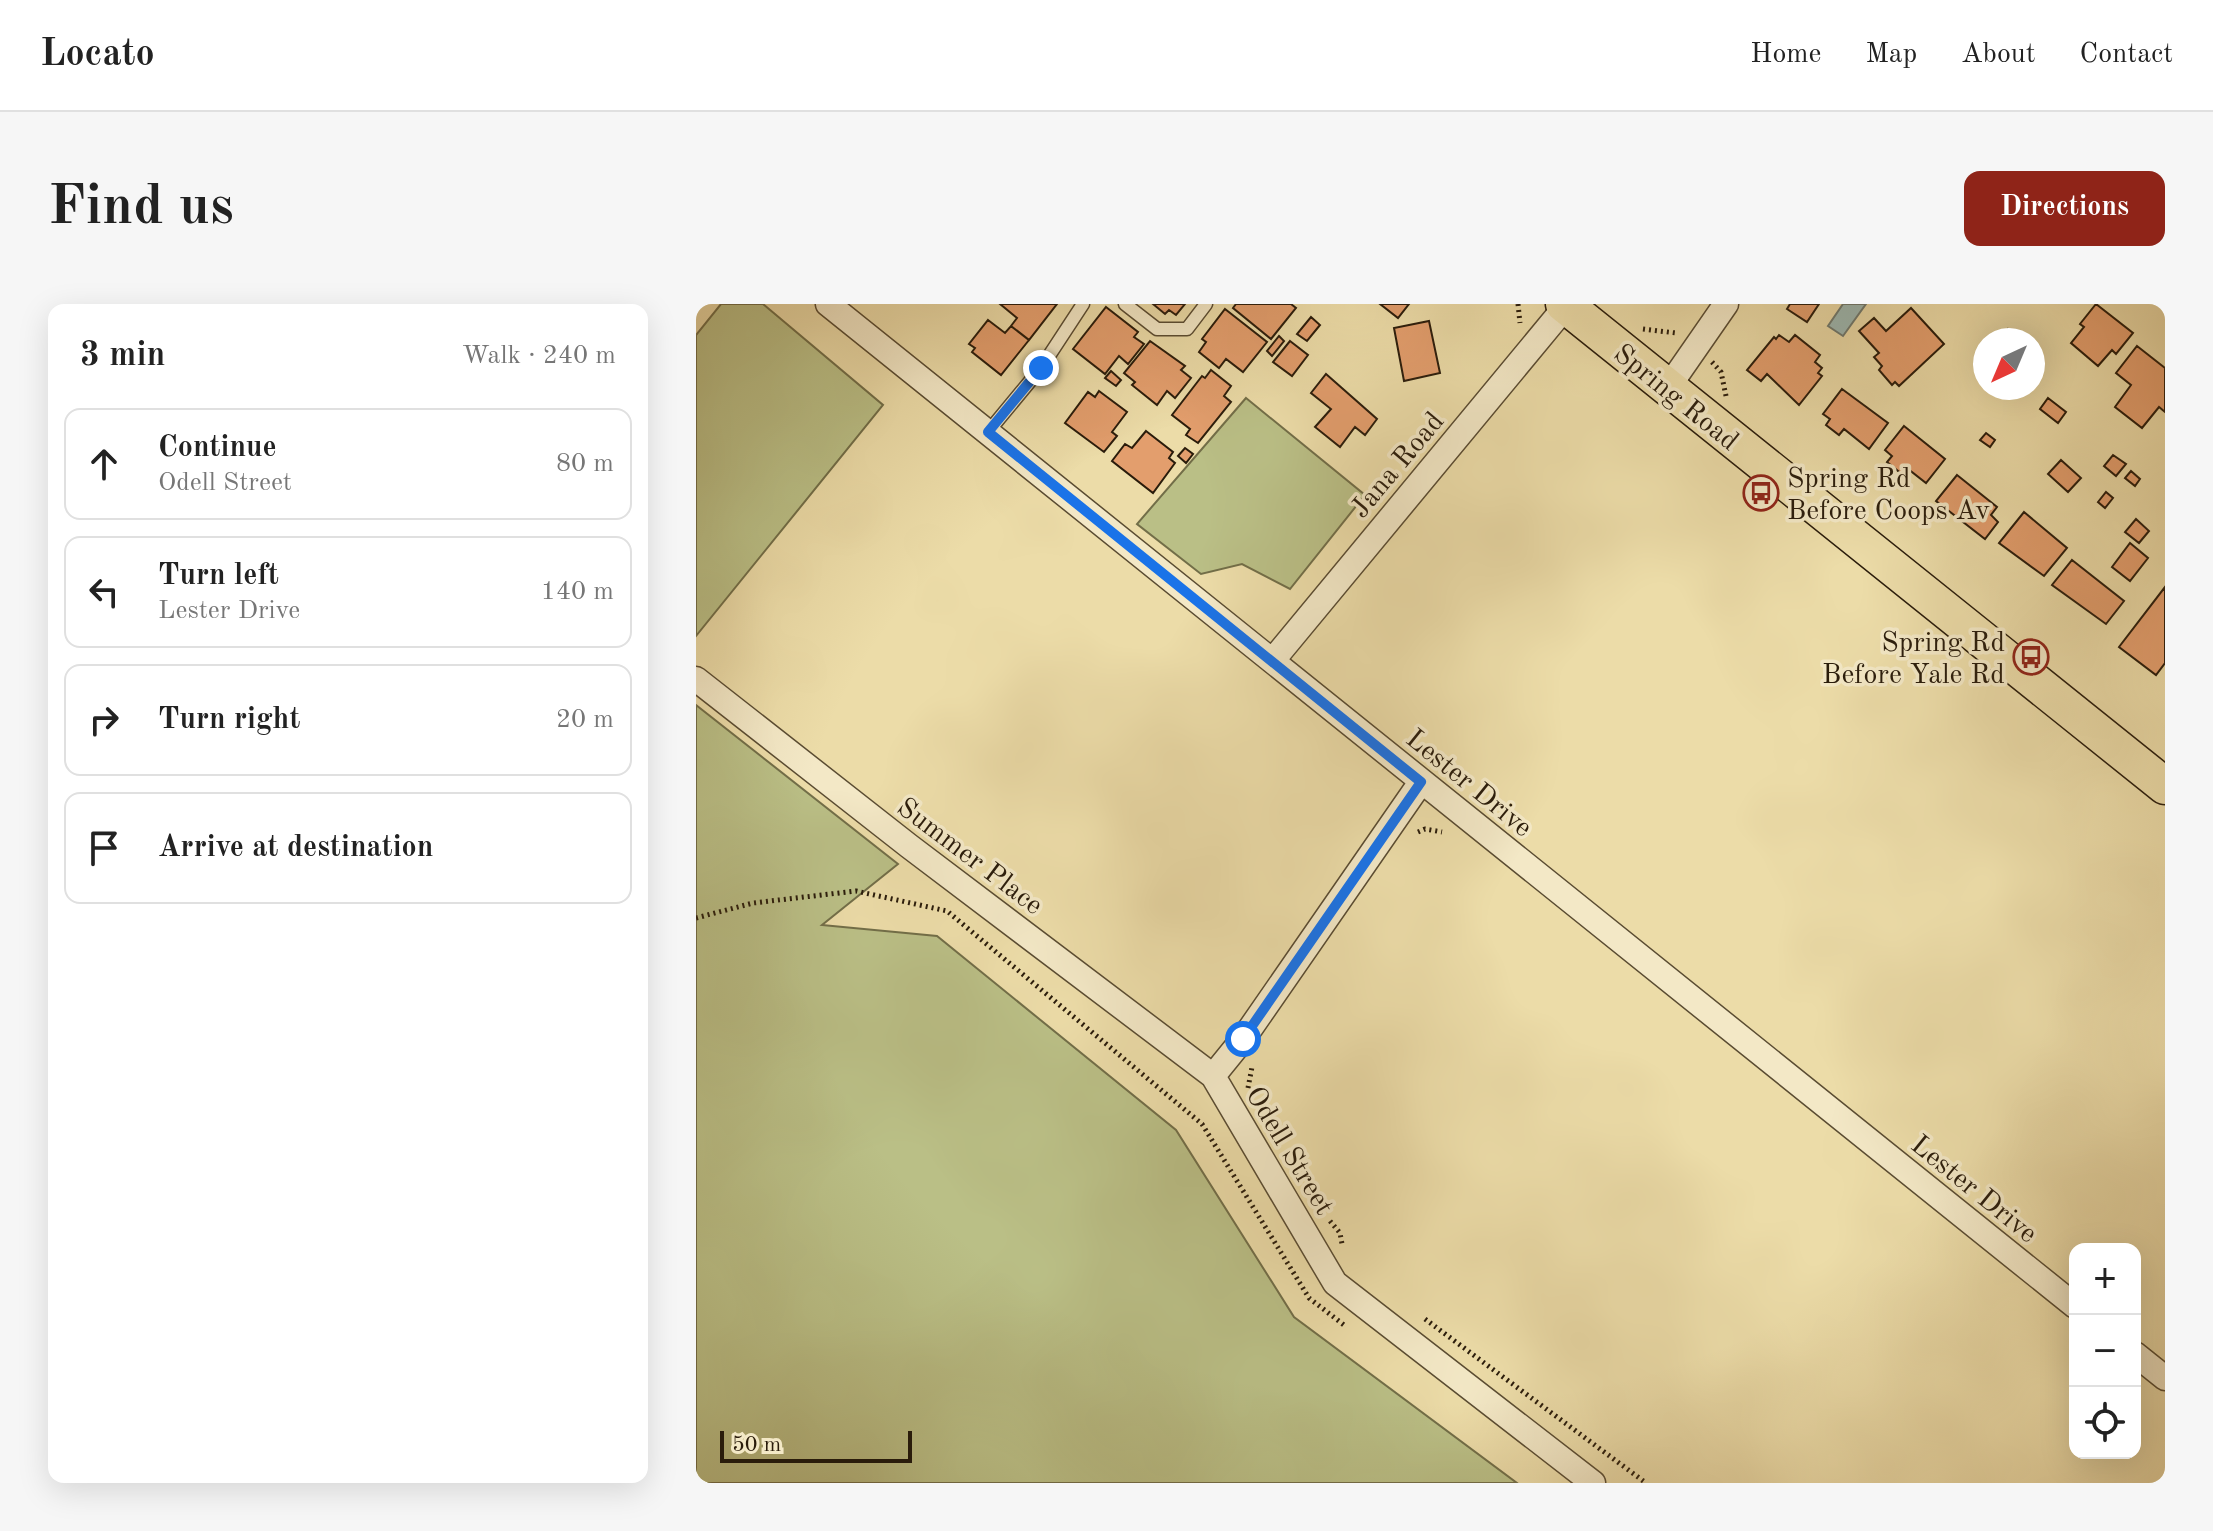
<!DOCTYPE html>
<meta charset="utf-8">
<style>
body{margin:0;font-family:"Old Standard TT",serif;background:#f6f6f6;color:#222}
.controls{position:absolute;right:24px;bottom:24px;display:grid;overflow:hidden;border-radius:16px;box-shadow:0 8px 32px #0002}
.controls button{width:72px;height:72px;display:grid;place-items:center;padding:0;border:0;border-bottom:2px solid #e0e0e0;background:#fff;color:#222;font:40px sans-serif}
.compass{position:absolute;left:1277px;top:24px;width:72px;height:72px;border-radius:50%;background:#fff;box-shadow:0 8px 32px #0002;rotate:224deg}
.scale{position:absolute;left:24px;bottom:20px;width:192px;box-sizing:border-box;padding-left:8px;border:4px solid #2a1c0b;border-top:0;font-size:22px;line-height:28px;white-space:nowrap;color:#2a1c0b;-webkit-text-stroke:6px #f3e8c6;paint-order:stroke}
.stop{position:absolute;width:24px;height:24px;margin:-18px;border:6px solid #1a73e8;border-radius:50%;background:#fff}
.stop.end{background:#1a73e8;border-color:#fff;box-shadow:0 2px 8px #0008}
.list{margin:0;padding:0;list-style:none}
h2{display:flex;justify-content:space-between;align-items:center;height:104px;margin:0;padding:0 32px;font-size:34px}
h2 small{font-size:26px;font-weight:400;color:#767676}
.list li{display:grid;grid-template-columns:52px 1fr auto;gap:24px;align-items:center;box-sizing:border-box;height:112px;margin:0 16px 16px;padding:0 16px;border:2px solid #e0e0e0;border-radius:16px}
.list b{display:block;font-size:30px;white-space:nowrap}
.list p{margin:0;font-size:26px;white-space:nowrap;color:#767676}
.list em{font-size:26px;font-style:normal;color:#767676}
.icon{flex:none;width:44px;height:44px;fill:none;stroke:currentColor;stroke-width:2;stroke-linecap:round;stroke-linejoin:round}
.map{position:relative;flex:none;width:1469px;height:1179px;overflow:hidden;border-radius:16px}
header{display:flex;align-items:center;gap:48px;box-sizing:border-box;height:112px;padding:0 40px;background:#fff;border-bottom:2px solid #e0e0e0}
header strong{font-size:38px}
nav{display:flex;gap:44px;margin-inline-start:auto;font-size:28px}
.intro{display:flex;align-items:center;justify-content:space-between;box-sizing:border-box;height:192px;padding:0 48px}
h1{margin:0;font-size:56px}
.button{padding:20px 36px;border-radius:16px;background:#8f2418;color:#fff;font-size:28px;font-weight:700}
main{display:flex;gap:48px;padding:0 48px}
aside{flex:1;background:#fff;border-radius:16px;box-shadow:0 8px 32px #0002}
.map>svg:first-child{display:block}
.green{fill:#babf86;stroke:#726e48;stroke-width:2}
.water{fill:#9db9b3;stroke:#6f7a70;stroke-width:2}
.building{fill:#e39e6d;stroke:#2a1c0b;stroke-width:2}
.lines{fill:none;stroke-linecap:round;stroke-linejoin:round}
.service-casing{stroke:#5a4c32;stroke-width:15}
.minor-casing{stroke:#5a4c32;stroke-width:27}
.primary-casing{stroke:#2a1c0b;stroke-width:39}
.path{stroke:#2a1c0b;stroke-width:5;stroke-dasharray:2 4;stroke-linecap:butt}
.service{stroke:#f3e8c6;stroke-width:12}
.minor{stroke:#f3e8c6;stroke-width:24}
.primary{stroke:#ecdca8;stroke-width:36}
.route{stroke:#1a73e8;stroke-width:10}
.labels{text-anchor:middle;stroke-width:7;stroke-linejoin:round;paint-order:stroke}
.street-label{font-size:28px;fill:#2a1c0b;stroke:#f3e8c6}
.poi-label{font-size:28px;fill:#2a1c0b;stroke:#f3e8c6;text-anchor:start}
</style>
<header>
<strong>Locato</strong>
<nav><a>Home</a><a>Map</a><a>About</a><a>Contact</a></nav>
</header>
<div class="intro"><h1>Find us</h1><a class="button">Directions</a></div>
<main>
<aside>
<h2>3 min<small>Walk · 240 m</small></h2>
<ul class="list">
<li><svg class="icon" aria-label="ahead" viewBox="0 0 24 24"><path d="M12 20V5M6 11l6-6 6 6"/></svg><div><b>Continue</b><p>Odell Street</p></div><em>80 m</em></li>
<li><svg class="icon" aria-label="left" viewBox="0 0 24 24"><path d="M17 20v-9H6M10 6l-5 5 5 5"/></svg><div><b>Turn left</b><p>Lester Drive</p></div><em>140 m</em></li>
<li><svg class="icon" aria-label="right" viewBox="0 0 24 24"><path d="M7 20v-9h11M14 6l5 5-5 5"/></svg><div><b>Turn right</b></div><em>20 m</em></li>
<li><svg class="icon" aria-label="arrive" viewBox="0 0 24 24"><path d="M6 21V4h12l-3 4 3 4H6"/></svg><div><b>Arrive at destination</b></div></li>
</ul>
</aside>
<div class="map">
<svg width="1469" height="1179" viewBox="0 0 1469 1179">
<rect width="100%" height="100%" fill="#ecdca8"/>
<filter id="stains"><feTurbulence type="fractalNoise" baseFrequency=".0025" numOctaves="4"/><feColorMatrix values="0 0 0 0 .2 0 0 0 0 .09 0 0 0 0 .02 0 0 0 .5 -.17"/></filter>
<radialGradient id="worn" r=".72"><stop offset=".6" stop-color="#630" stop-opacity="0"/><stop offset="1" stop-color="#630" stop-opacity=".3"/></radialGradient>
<!-- green -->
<path class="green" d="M25,0H67L187,101L0,332V31Z
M550,94L669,191L594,285L546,260L505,270L441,220Z
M0,401L202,560L126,621L241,632L480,826L598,1013L821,1179H0Z"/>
<!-- water -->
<path class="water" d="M1147,0H1170L1147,32L1132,22Z"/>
<!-- building -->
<path class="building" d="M304,0H361L333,36L315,22L321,14Z
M457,0H489L480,11L473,6L469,10Z
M540,0H595L600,4L575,35L537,4Z
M684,0H713L702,14Z
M1094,0H1123L1111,18L1091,5Z
M1400,0L1437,29L1420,50L1416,46L1402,62L1375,39L1388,23L1384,20Z
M410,3L442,28L438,33L448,40L432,60L423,52L409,70L377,45Z
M1215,4L1248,40L1203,82L1199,78L1196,81L1183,66L1186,62L1178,53L1183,49L1163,27L1178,14L1190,27Z
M529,5L571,38L547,68L530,55L523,64L503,48L510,38L506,35Z
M615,13L624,21L611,37L601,30Z
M292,16L309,29L315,22L333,36L305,71L276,48L279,44L273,40Z
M733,17L744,69L708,77L698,24Z
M1312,25L1326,36H1303Z
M1083,31L1093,38L1099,31L1124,51L1119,58L1126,64L1122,69L1126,72L1103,101L1071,70L1065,77L1051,66L1078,33L1080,35Z
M583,32L588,37L576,52L571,47Z
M454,37L489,62L485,66L495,74L479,94L471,87L461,101L436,81L439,78L428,69Z
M594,37L612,51L596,72L577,58Z
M1441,42L1469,64V108L1463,103L1446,124L1419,103L1435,81L1420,69Z
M515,66L535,82L528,92L535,98L502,139L490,131L494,125L476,111L506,72L509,74Z
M415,67L425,76L420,82L409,74Z
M630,70L681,115L669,131L659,123L644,143L619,123L635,105L615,89Z
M1146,85L1192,119L1173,145L1148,125L1143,131L1130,121L1134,115L1127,110Z
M403,87L431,108L416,128L421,132L408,148L369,119L392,88L399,93Z
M1352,94L1370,108L1362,119L1344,105Z
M1208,122L1249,155L1230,179L1212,165L1207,171L1191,158L1196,152L1189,146Z
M450,127L477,148L473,154L479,159L457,189L416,157L429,140L436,144Z
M1290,129L1299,136L1294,143L1284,136Z
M489,144L497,150L490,159L482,152Z
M1417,151L1430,160L1420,172L1408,162Z
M1365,156L1385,174L1372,188L1352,170Z
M1435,167L1444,175L1439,182L1429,174Z
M1261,171L1301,203L1295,211L1302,218L1289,235L1240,197Z
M1410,188L1417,194L1409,204L1402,198Z
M1328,208L1371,244L1348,272L1303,239Z
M1440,215L1453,227L1443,239L1429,228Z
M1434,239L1452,254L1434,277L1416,263Z
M1376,256L1428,297L1410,320L1356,281Z
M1469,283V359L1460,371L1423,343Z"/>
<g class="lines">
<defs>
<path id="service" d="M429,0L461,25H491L510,0
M292,128L345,64L387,0"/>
<path id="minor" d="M132,0L1379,1002
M971,85L1030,0
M577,356L870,2
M0,375L213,542L517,772
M725,478L547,735L517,772L639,979L897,1179
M1439,1050L1469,1074"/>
<path id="primary" d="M868,0L1469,482"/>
</defs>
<!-- service casing -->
<use href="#service" class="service-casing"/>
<!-- minor casing -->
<use href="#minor" class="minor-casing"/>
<!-- primary casing -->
<use href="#primary" class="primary-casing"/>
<!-- path -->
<path class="path" d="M822,0L824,19
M947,25L980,29
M1016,58L1025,68L1030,92
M722,528L729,525L746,528
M0,614L57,599L160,587L251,607L506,820L613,994L648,1021
M552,784L556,763
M634,917L644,929L646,940
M729,1015L950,1179"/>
<!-- service -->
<use href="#service" class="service"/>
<!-- minor -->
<use href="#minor" class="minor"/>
<!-- primary -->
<use href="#primary" class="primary"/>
</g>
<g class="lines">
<!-- route -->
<path class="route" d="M345,64L292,128L725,478L547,735"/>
</g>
<!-- icons -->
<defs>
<symbol id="bus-ring" viewBox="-11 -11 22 22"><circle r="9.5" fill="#f3e8c6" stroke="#8f2418" stroke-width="1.5"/><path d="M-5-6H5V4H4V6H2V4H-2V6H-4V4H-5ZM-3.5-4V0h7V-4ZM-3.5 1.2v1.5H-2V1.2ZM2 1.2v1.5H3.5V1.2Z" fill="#8f2418"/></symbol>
</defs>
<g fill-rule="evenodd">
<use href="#bus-ring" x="1045" y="169" width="40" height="40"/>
<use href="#bus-ring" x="1315" y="333" width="40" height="40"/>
</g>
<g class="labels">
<!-- street labels -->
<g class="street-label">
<text transform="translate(981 92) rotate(39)" y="10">Spring Road</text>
<text transform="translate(700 160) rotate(-50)" y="10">Jana Road</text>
<text transform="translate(774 478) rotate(39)" y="10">Lester Drive</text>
<text transform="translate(275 551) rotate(37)" y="10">Summer Place</text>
<text transform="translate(595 846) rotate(59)" y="10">Odell Street</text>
<text transform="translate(1279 884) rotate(39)" y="10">Lester Drive</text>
</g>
<!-- poi labels -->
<g class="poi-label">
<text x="1091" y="183">Spring Rd<tspan x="1091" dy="32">Before Coops Av</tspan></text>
<text x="1309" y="347" text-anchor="end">Spring Rd<tspan x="1309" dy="32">Before Yale Rd</tspan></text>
</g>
</g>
<rect width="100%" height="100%" filter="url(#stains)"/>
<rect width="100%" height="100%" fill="url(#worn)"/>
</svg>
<div class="controls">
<button>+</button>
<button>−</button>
<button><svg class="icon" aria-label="locate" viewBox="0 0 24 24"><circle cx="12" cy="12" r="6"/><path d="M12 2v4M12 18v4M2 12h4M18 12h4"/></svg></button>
</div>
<svg class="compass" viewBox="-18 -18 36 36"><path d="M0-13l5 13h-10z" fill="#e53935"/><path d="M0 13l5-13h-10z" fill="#767676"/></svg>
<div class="scale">50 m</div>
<div class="stop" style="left:547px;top:735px"></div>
<div class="stop end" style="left:345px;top:64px"></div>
</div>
</main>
